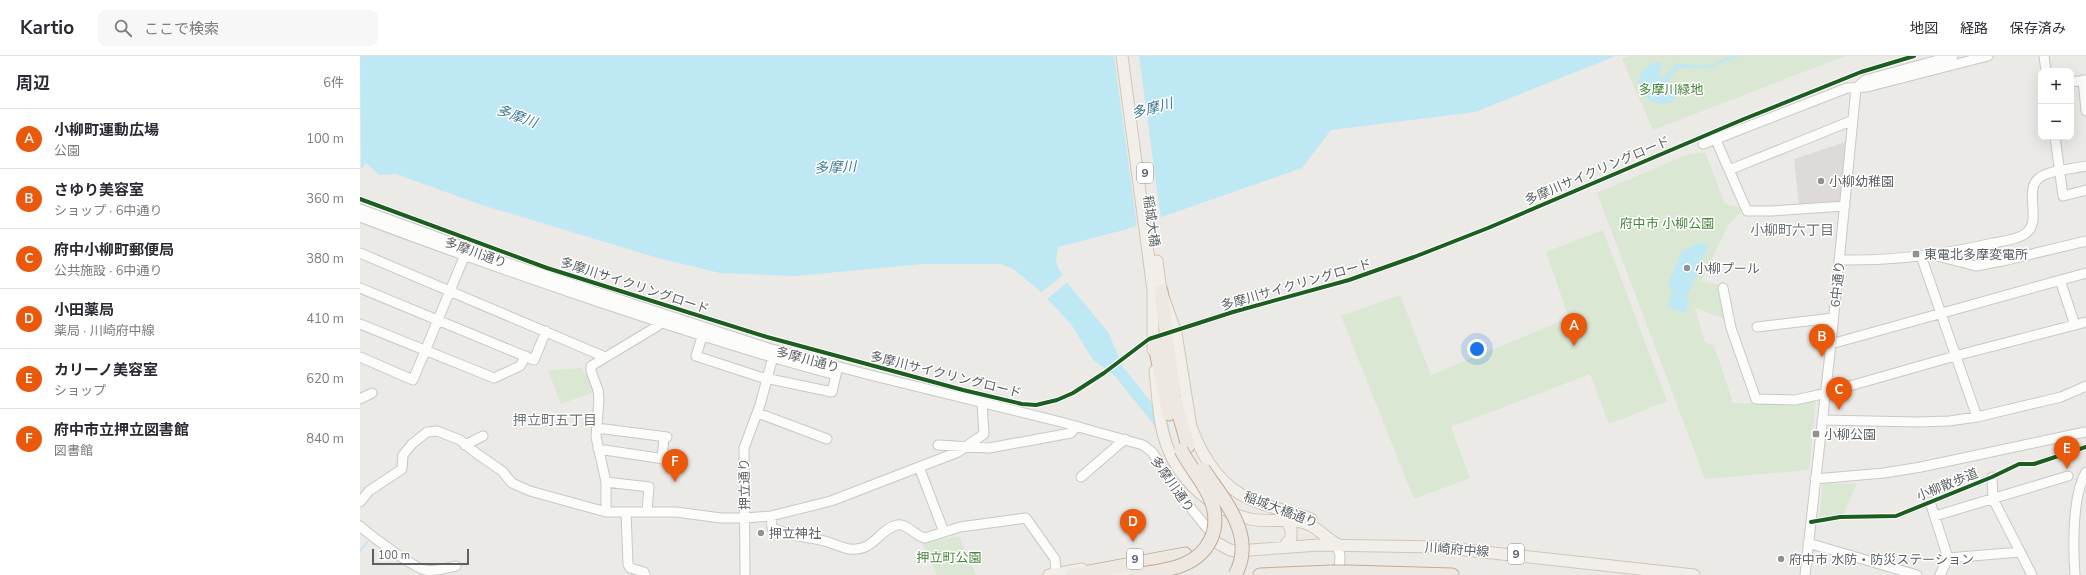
<!DOCTYPE html>
<html lang="ja">
<meta charset="utf-8">
<style>
body{margin:0;font-family:"Nunito Sans","Noto Sans JP",sans-serif;background:#f7f7f7;color:#2b2b33}
.controls{position:absolute;right:12px;top:12px;display:grid;overflow:hidden;border-radius:8px;box-shadow:0 4px 16px #0002}
.controls button{width:36px;height:36px;display:grid;place-items:center;padding:0;border:0;border-bottom:1px solid #e1e1e2;background:#fff;color:#2b2b33;font:20px sans-serif}
.scale{position:absolute;left:12px;bottom:10px;width:97px;box-sizing:border-box;padding-left:4px;border:2px solid #5d6164;border-top:0;font-size:11px;line-height:14px;white-space:nowrap;color:#5d6164;-webkit-text-stroke:3px #fff;paint-order:stroke}
.you{position:absolute;left:1117px;top:293px;width:14px;height:14px;margin:-10px;border:3px solid #fff;border-radius:50%;background:#1a73e8;box-shadow:0 0 0 6px #1a73e833}
.badge{display:grid;place-items:center;width:26px;height:26px;border-radius:50%;background:#ea580c;color:#fff;font-size:13px;font-weight:700}
.pin{position:absolute;translate:-50% -33px;filter:drop-shadow(0 1px 2px #0008)}
.pin::after{content:'';position:absolute;top:21px;width:14px;height:12px;background:inherit;clip-path:polygon(0 0,100% 0,50% 100%)}
.list{margin:0;padding:0;list-style:none}
h2{display:flex;justify-content:space-between;align-items:center;height:52px;margin:0;padding:0 16px;font-size:17px}
h2 small{font-size:13px;font-weight:400;color:#7c7c81}
.list li{display:grid;grid-template-columns:26px 1fr auto;gap:12px;align-items:center;box-sizing:border-box;height:60px;padding:0 16px;border-top:1px solid #e1e1e2}
.list b{display:block;font-size:15px;white-space:nowrap}
.list p{margin:0;font-size:13px;white-space:nowrap;color:#7c7c81}
.list em{font-size:13px;font-style:normal;color:#7c7c81}
.icon{flex:none;width:22px;height:22px;fill:none;stroke:currentColor;stroke-width:2;stroke-linecap:round;stroke-linejoin:round}
.map{position:relative;flex:none;width:1726px;height:519px;overflow:hidden}
header{display:flex;align-items:center;gap:24px;box-sizing:border-box;height:56px;padding:0 20px;background:#fff;border-bottom:1px solid #e1e1e2}
header strong{font-size:19px}
nav{display:flex;gap:22px;margin-inline-start:auto;font-size:14px}
.search{width:280px;height:36px;background:#f7f7f7;display:flex;align-items:center;gap:10px;box-sizing:border-box;padding:0 14px;border-radius:8px;color:#7c7c81;font-size:15px}
main{display:flex}
aside{flex:1;background:#fff}
.map>svg:first-child{display:block}
.education{fill:#dedad7}
.green{fill:#d9e7d3}
.water{fill:#bde8f4}
.pier{fill:#eceae7}
.lines{fill:none;stroke-linecap:round;stroke-linejoin:round}
.stream{stroke:#bde8f4;stroke-width:2}
.river{stroke:#bde8f4;stroke-width:12}
.minor-casing{stroke:#c8c8c7;stroke-width:11}
.major-casing{stroke:#d2c5b6;stroke-width:13}
.highway-casing{stroke:#c2ab96;stroke-width:15}
.minor{stroke:#fcfcfb;stroke-width:9}
.major{stroke:#f2eee9;stroke-width:11}
.highway{stroke:#eee8e2;stroke-width:13}
.rail{stroke:#e2e2e1;stroke-width:2;stroke-dasharray:1 5;stroke-linecap:butt}
.highway-bridge-casing{stroke:#c2ab96;stroke-width:15;stroke-linecap:butt}
.highway-bridge{stroke:#eee8e2;stroke-width:13}
.cycleway-casing{stroke:#fff;stroke-width:6}
.cycleway{stroke:#1b5e20;stroke-width:4}
.poi-dot{fill:#8f9192;stroke:#fff;stroke-width:1.5}
.labels{text-anchor:middle;stroke-width:3;stroke-linejoin:round;paint-order:stroke}
.shield{fill:#fff;stroke:#8e9092;stroke-width:1}
.shield-label{font-size:12px;font-weight:bold;fill:#5d6164}
.park-label{font-size:13px;fill:#47843b;stroke:#fff}
.street-label{font-size:13px;fill:#5d6164;stroke:#fff}
.poi-label{font-size:13px;fill:#5d6164;stroke:#fff;text-anchor:start}
.water-label{font-size:14px;font-style:italic;fill:#3e7891;stroke:#fff}
.neighbourhood-label{font-size:14px;fill:#6e7476;stroke:#fff}
</style>
<header>
<strong>Kartio</strong>
<div class="search"><svg class="icon" aria-label="search" viewBox="0 0 24 24"><circle cx="10" cy="10" r="6"/><path d="M15 15l6 6"/></svg>ここで検索</div>
<nav><a>地図</a><a>経路</a><a>保存済み</a></nav>
</header>
<main>
<aside>
<h2>周辺<small>6件</small></h2>
<ul class="list">
<li><span class="badge">A</span><div><b>小柳町運動広場</b><p>公園</p></div><em>100 m</em></li>
<li><span class="badge">B</span><div><b>さゆり美容室</b><p>ショップ · 6中通り</p></div><em>360 m</em></li>
<li><span class="badge">C</span><div><b>府中小柳町郵便局</b><p>公共施設 · 6中通り</p></div><em>380 m</em></li>
<li><span class="badge">D</span><div><b>小田薬局</b><p>薬局 · 川崎府中線</p></div><em>410 m</em></li>
<li><span class="badge">E</span><div><b>カリーノ美容室</b><p>ショップ</p></div><em>620 m</em></li>
<li><span class="badge">F</span><div><b>府中市立押立図書館</b><p>図書館</p></div><em>840 m</em></li>
</ul>
</aside>
<div class="map">
<svg width="1726" height="519" viewBox="0 0 1726 519">
<rect width="100%" height="100%" fill="#eceae7"/>
<!-- education -->
<path class="education" d="M1488,85L1485,146L1439,150L1434,103Z"/>
<!-- green -->
<path class="green" d="M1269,0H1485L1293,74L1262,3Z
M1345,96L1365,148L1378,151L1381,156L1368,169L1341,225L1359,229L1365,263L1335,252L1345,287L1354,289L1373,347L1438,348L1456,344L1449,414L1345,423L1237,137L1329,98Z
M1243,174L1307,345L1249,368L1230,318L1091,371L1110,422L1054,443L981,260L1040,239L1071,319L1209,262L1186,196Z
M222,312L236,335L201,348L188,314Z
M1497,427L1483,459L1459,461L1463,428Z
M599,480L616,519H577L562,487Z"/>
<!-- water -->
<path class="water" d="M0,0H1256L1115,56L971,74L942,112L764,174L698,191L696,204L698,212L709,229L748,276L772,332L733,304L711,268L679,234L653,213L641,208H563L435,220L360,217L298,202L122,149L36,118L19,119L6,107L1,114Z
M1371,0H1380L1348,12H1318L1308,25L1315,34L1319,33L1320,37C1307,62 1265,38 1283,15C1287,10 1293,6 1299,6L1302,8L1299,20L1301,23L1307,19L1316,7L1340,10L1353,8Z
M1342,186L1348,189L1326,244L1330,246L1325,257L1307,251L1312,237L1308,228L1322,195Z"/>
<!-- pier -->
<path class="pier" d="M754,0H779L801,163L777,171Z
M704,218L709,225L686,244L679,238Z"/>
<g class="lines">
<!-- stream -->
<path class="stream" d="M0,495L7,486"/>
<!-- river -->
<path class="river" d="M762,319L804,372"/>
<defs>
<path id="minor" d="M1684,0L1686,15
M1723,24L1726,55
M1711,26L1726,24
M1695,81L1703,140L1726,134
M1355,82L1387,155H1411L1485,150
M1343,88L1487,32L1507,31L1628,0
M1369,114L1491,65
M0,153L154,209L408,292L506,318L701,366L783,389L792,396L826,446L855,482
M0,161C82,192 165,221 248,249C323,274 399,299 476,319
M0,197L245,301
M1561,200L1617,361
M1577,200L1616,210L1647,204L1726,185
M1479,204C1532,205 1582,199 1633,187C1643,185 1656,184 1665,178C1685,164 1659,130 1684,119C1697,113 1713,113 1726,110
M1700,224L1715,269
M0,232L174,304L186,275
M1363,232L1371,272L1396,343L1435,344L1458,339L1595,300L1726,266
M0,268L134,322L160,310L166,300
M1397,271L1473,262
M342,281L336,300L400,321L472,336L477,314
M1471,288L1726,217
M0,301L53,324L104,201
M0,343L12,337
M398,357L467,383
M1462,364L1558,366L1589,365L1617,361L1701,341L1726,330
M237,372L307,381
M105,389L123,380
M578,389L629,392L711,377L716,370
M238,393L311,404
M302,403L304,381
M559,411L584,476
M721,421L765,383
M1632,421L1633,443L1672,519
M1455,423L1524,417L1561,411L1725,376
M246,426L289,431L287,455
M0,446L9,435L42,413L43,399L52,388L67,376L77,375L100,384L116,397L142,415L152,427L170,435L246,456H316L361,462H385L411,460L471,445L598,396L624,378L622,347
M1570,446L1588,502L1580,519
M246,456V426L236,381L239,344L238,334L231,315V310L296,271L303,264
M266,456L268,508L270,512L284,516L285,519
M411,460L412,472C432,480 440,480 460,484C477,487 489,499 507,490C518,484 524,472 537,469C547,467 555,480 565,482L600,471L666,462L695,503L696,518
M1575,460L1708,420
M0,470C10,479 54,512 65,514C76,516 86,512 96,510
M1448,487L1557,519
M977,488L980,500L979,519
M1588,502L1660,496
M385,519L384,392L400,349L414,297
M1445,519L1471,288L1496,32L1505,24L1593,0
M1715,519C1713,492 1712,440 1726,416"/>
<path id="major" d="M762,0L793,234V294
M797,205L801,235L816,277L831,371C842,400 859,430 890,443C909,452 931,455 951,463
M795,315C798,339 798,364 806,387C818,424 852,454 890,463C909,467 933,461 950,469C960,474 967,483 977,488
M859,488L870,494L876,495L959,489L1078,491L1334,519
M924,491L931,482V473L927,466
M689,519L722,513
M748,519L783,514"/>
<path id="highway" d="M801,235L814,341L828,390
M794,285L809,358
M988,516L1092,519
M713,519L825,498
M900,519L972,516"/>
</defs>
<!-- minor casing -->
<use href="#minor" class="minor-casing"/>
<!-- major casing -->
<use href="#major" class="major-casing"/>
<!-- highway casing -->
<use href="#highway" class="highway-casing"/>
<!-- minor -->
<use href="#minor" class="minor"/>
<!-- major -->
<use href="#major" class="major"/>
<!-- highway -->
<use href="#highway" class="highway"/>
<!-- rail -->
<path class="rail" d="M1707,519C1703,475 1710,430 1726,389"/>
<defs>
<path id="highway-bridge" d="M843,413C864,444 897,480 875,519
M972,516H988
M775,519C804,514 837,513 851,483C856,472 856,458 852,447C846,428 830,412 821,394"/>
</defs>
<!-- highway-bridge casing -->
<use href="#highway-bridge" class="highway-bridge-casing"/>
<!-- highway-bridge -->
<use href="#highway-bridge" class="highway-bridge"/>
<defs>
<path id="cycleway" d="M0,143L187,212L407,281L603,334L662,348L676,349L697,344L713,337L744,317L789,283L873,256L989,224L1054,201L1128,172L1384,63L1501,16L1554,0
M1451,466L1480,461L1536,460L1632,421L1659,408H1674L1726,391"/>
</defs>
<!-- cycleway casing -->
<use href="#cycleway" class="cycleway-casing"/>
<!-- cycleway -->
<use href="#cycleway" class="cycleway"/>
</g>
<!-- markers -->
<g class="poi-dot">
<circle cx="1461" cy="125" r="4"/>
<rect x="1552" y="194" width="8" height="8" rx="2"/>
<circle cx="1327" cy="212" r="4"/>
<rect x="1452" y="374" width="8" height="8" rx="2"/>
<circle cx="401" cy="477" r="4"/>
<circle cx="1421" cy="503" r="4"/>
</g>
<g class="labels">
<!-- shield labels -->
<g class="shield">
<rect x="777" y="107" width="16" height="20" rx="3"/>
<rect x="1148" y="488" width="16" height="20" rx="3"/>
<rect x="767" y="493" width="16" height="20" rx="3"/>
</g>
<g class="shield-label">
<text x="785" y="121">9</text>
<text x="1156" y="502">9</text>
<text x="775" y="507">9</text>
</g>
<!-- park labels -->
<g class="park-label">
<text x="1311" y="38">多摩川緑地</text>
<text x="1307" y="172">府中市 小柳公園</text>
<text x="589" y="506">押立町公園</text>
</g>
<!-- street labels -->
<g class="street-label">
<text transform="translate(1237 114) rotate(-23)" y="5">多摩川サイクリングロード</text>
<text transform="translate(792 165) rotate(82)" y="5">稲城大橋</text>
<text transform="translate(116 196) rotate(20)" y="5">多摩川通り</text>
<text transform="translate(936 228) rotate(-16)" y="5">多摩川サイクリングロード</text>
<text transform="translate(1477 228) rotate(-84)" y="5">6中通り</text>
<text transform="translate(275 229) rotate(18)" y="5">多摩川サイクリングロード</text>
<text transform="translate(448 303) rotate(15)" y="5">多摩川通り</text>
<text transform="translate(586 318) rotate(14)" y="5">多摩川サイクリングロード</text>
<text transform="translate(384 428) rotate(-91)" y="5">押立通り</text>
<text transform="translate(813 428) rotate(55)" y="5">多摩川通り</text>
<text transform="translate(1587 428) rotate(-22)" y="5">小柳散歩道</text>
<text transform="translate(921 453) rotate(21)" y="5">稲城大橋通り</text>
<text transform="translate(1097 493) rotate(4)" y="5">川崎府中線</text>
</g>
<!-- poi labels -->
<g class="poi-label">
<text x="1469" y="130">小柳幼稚園</text>
<text x="1564" y="203">東電北多摩変電所</text>
<text x="1335" y="217">小柳プール</text>
<text x="1464" y="383">小柳公園</text>
<text x="409" y="482">押立神社</text>
<text x="1429" y="508">府中市 水防・防災ステーション</text>
</g>
<!-- water labels -->
<g class="water-label">
<text transform="translate(792 52) rotate(-15)" y="5">多摩川</text>
<text transform="translate(157 60) rotate(20)" y="5">多摩川</text>
<text transform="translate(475 111) rotate(-2)" y="5">多摩川</text>
</g>
<!-- neighbourhood labels -->
<g class="neighbourhood-label">
<text x="1432" y="179">小柳町六丁目</text>
<text x="195" y="369">押立町五丁目</text>
</g>
</g>
</svg>
<div class="controls">
<button>+</button>
<button>−</button>
</div>
<div class="scale">100 m</div>
<div class="you"></div>
<div class="pin badge" style="left:1214px;top:290px">A</div>
<div class="pin badge" style="left:1462px;top:301px">B</div>
<div class="pin badge" style="left:1479px;top:354px">C</div>
<div class="pin badge" style="left:773px;top:486px">D</div>
<div class="pin badge" style="left:1707px;top:413px">E</div>
<div class="pin badge" style="left:315px;top:426px">F</div>
</div>
</main>
